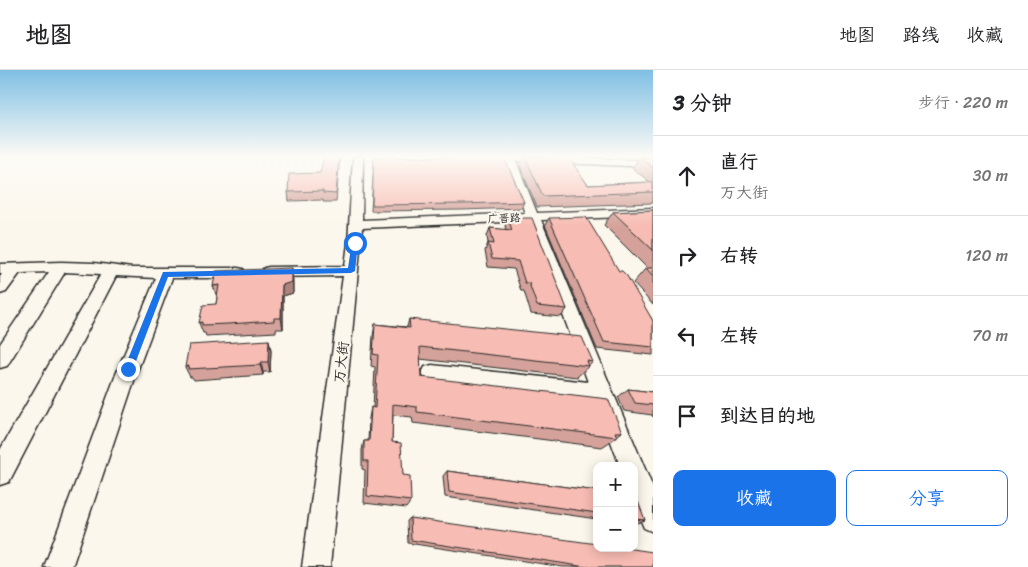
<!DOCTYPE html>
<html lang="zh">
<meta charset="utf-8">
<style>
body{margin:0;font-family:Sriracha,"LXGW WenKai TC",sans-serif;background:#f2f2f2;color:#202124}
.controls{position:absolute;right:15px;bottom:15px;display:grid;overflow:hidden;border-radius:10px;box-shadow:0 2px 12px #0003}
.controls button{width:45px;height:45px;display:grid;place-items:center;padding:0;border:0;border-bottom:1px solid #e0e0e0;background:#fff;color:#202124;font:25px sans-serif}
.stop{position:absolute;width:15px;height:15px;margin:-11px;border:4px solid #1a73e8;border-radius:50%;background:#fff}
.stop.end{background:#1a73e8;border-color:#fff;box-shadow:0 1px 5px #0008}
.list{margin:0;padding:0;list-style:none}
h2{display:flex;justify-content:space-between;align-items:center;height:65px;margin:0;padding:0 20px;font-size:21px}
h2 small{font-size:16px;font-weight:400;color:#757577}
.list li{display:grid;grid-template-columns:32px 1fr auto;gap:15px;align-items:center;box-sizing:border-box;height:80px;padding:0 20px;border-top:1px solid #e0e0e0}
.list b{display:block;font-size:19px;white-space:nowrap}
.list p{margin:0;font-size:16px;white-space:nowrap;color:#757577}
.list em{font-size:16px;font-style:normal;color:#757577}
.actions{display:flex;gap:10px;padding:15px 20px}
.actions a{flex:1;padding:11px 0;border:1px solid #1a73e8;border-radius:10px;text-align:center;font-size:18px;color:#1a73e8}
.actions .main{background:#1a73e8;color:#fff}
.icon{flex:none;width:28px;height:28px;fill:none;stroke:currentColor;stroke-width:2;stroke-linecap:round;stroke-linejoin:round}
.map{position:relative;flex:none;width:653px;height:497px;overflow:hidden}
header{display:flex;align-items:center;gap:30px;box-sizing:border-box;height:70px;padding:0 25px;background:#fff;border-bottom:1px solid #e0e0e0}
header strong{font-size:24px}
nav{display:flex;gap:28px;margin-inline-start:auto;font-size:18px}
main{display:flex}
aside{flex:1;background:#fff}
.map>svg:first-child{display:block}
.lines{fill:none;stroke-linecap:round;stroke-linejoin:round}
.minor-casing{stroke:#2b2b2b;stroke-width:3}
.minor{fill:#fbf7ec;fill-rule:evenodd}
.wall{fill:#d4a29a;stroke:#2b2b2b}
.shaded-wall{fill:#ad847d;stroke:#2b2b2b}
.building{fill:#f7bcb3;stroke:#2b2b2b}
.route{fill:#1a73e8}
.labels{text-anchor:middle;stroke-width:4;stroke-linejoin:round;paint-order:stroke}
.far-street-label{font-size:11px;fill:#2b2b2b;stroke:#fbf7ec}
.street-label{font-size:14px;fill:#2b2b2b;stroke:#fbf7ec}
</style>
<header>
<strong>地图</strong>
<nav><a>地图</a><a>路线</a><a>收藏</a></nav>
</header>
<main>
<div class="map">
<svg width="653" height="497" viewBox="0 0 653 497">
<rect width="100%" height="100%" fill="#fbf7ec"/>
<filter id="ink" filterUnits="userSpaceOnUse"><feTurbulence type="fractalNoise" baseFrequency=".02" numOctaves="2"/><feDisplacementMap in="SourceGraphic" scale="10" xChannelSelector="R" yChannelSelector="G"/><feConvolveMatrix kernelMatrix="1 2 1 2 8 2 1 2 1" color-interpolation-filters="sRGB"/></filter>
<g filter="url(#ink)">
<g class="lines">
<defs>
<path id="minor" d="M353,87H363L362,150L525,143L505,91L490,90L485,87H564L653,91V97L516,91L537,143L653,138V146L541,150L653,418V462L644,458L634,434V396H620L596,331L432,311L425,309L422,303L425,297L432,295L588,312L528,151L362,158L330,497H302L343,206L269,207L264,206L261,202L264,198L269,197L345,196L348,173Z
M61,192L94,193L132,198H238L243,199L246,203L243,207L238,208H172L138,299L72,497H44L118,299L156,208L116,206L9,412L0,415V380L101,204L65,202L7,296L0,298V274L49,202L20,203L6,222L0,224V207L2,204H0V194Z"/>
</defs>
<!-- minor casing -->
<use href="#minor" class="minor-casing"/>
<!-- minor -->
<use href="#minor" class="minor"/>
</g>
<!-- wall -->
<path class="wall" d="M340,87L336,132H323V130L289,131L288,122L320,103Z
M374,87L524,132L521,138L461,140L371,141Z
M524,87H568L588,115L650,112L632,98L640,87L653,88V133L537,137L520,96Z
M653,140V235L633,213L646,198H647L604,155L613,142Z
M508,148L567,239L561,247L531,244L524,221H521L514,199L488,197L485,181L488,173L487,166L490,158L506,160L505,156Z
M549,148L619,201L653,251V285L597,279L545,155Z
M293,209V223L283,226V259H276V262L206,266L205,263H203L199,253L216,234L217,227L213,216Z
M409,249L593,292L577,307L420,289L421,307L622,362L617,366V367L602,377L413,353L412,347L393,345L392,372L403,405L411,431L406,438L364,433L365,400L362,399V380L364,371H368L369,348L371,337L373,338L375,297L371,296L373,266L375,254L407,257Z
M269,270L271,281L270,302H263V305L194,310L192,307H190L185,297Z
M628,319L653,322V347L652,345L624,341L618,327Z
M447,401L597,421V449L445,427L443,406Z
M634,426L645,450L634,454Z
M410,448L653,497H563L408,473L407,451Z"/>
<!-- shaded-wall -->
<path class="shaded-wall" d="M292,198L293,223L283,226V259L281,248L282,215Z
M269,270L271,281L270,302L268,292Z
M261,292L263,302V305L260,295Z"/>
<!-- building -->
<path class="building" d="M324,87H339L336,124L323,123V121L288,122L289,104L320,103Z
M374,87H504L524,132L463,134L372,135Z
M525,87H568L588,115L653,112V122L543,126Z
M640,87L653,88V98Z
M653,140V180L613,142Z
M586,147L619,201H622L627,206L653,251V277L604,272L549,148Z
M508,148H532L567,239L537,236L529,213H525L518,191L492,189L488,173L494,174L490,158L512,160Z
M292,198V212L282,215L281,248H274V251L228,254L202,255V252L199,253L203,235L216,234L219,215L213,216L216,201Z
M646,198H653V206Z
M409,249L582,267L593,292L587,291L589,296L420,277L421,307L608,329L622,362H615L617,367L417,342V337L393,334L392,372L401,373L403,405L410,406L411,431L367,426L368,391H364V371H369L371,337L375,338L378,285L373,284L375,254L410,258Z
M269,270L268,292H261L260,295L188,299L189,296L185,297L189,275Z
M628,319L653,322V335L635,333Z
M447,401L597,421V443L449,422Z
M634,426H636L645,450L634,449Z
M410,448L597,474V478H625L653,482V497H586L411,470Z"/>
</g>
<!-- sky -->
<linearGradient id="sky" x2="0" y2="1"><stop stop-color="#7fbfe4"/><stop offset="0.55" stop-color="#fdfbf6"/><stop offset="1" stop-color="#fdfbf6" stop-opacity="0"/></linearGradient>
<rect width="653" height="157" fill="url(#sky)"/>
<!-- route -->
<path class="route" d="M352,171L358,173L355,201L351,203L168,207L133,299L128,303L125,302L124,299L163,202L348,198Z"/>
<g class="labels">
<!-- far-street labels -->
<g class="far-street-label">
<text transform="translate(504 148) rotate(-2)" y="4">广晋路</text>
</g>
<!-- street labels -->
<g class="street-label">
<text transform="translate(341 292) rotate(-83)" y="5">万大街</text>
</g>
</g>
</svg>
<div class="controls">
<button>+</button>
<button>−</button>
</div>
<div class="stop" style="left:355px;top:173px"></div>
<div class="stop end" style="left:128px;top:299px"></div>
</div>
<aside>
<h2>3 分钟<small>步行 · 220 m</small></h2>
<ul class="list">
<li><svg class="icon" aria-label="ahead" viewBox="0 0 24 24"><path d="M12 20V5M6 11l6-6 6 6"/></svg><div><b>直行</b><p>万大街</p></div><em>30 m</em></li>
<li><svg class="icon" aria-label="right" viewBox="0 0 24 24"><path d="M7 20v-9h11M14 6l5 5-5 5"/></svg><div><b>右转</b></div><em>120 m</em></li>
<li><svg class="icon" aria-label="left" viewBox="0 0 24 24"><path d="M17 20v-9H6M10 6l-5 5 5 5"/></svg><div><b>左转</b></div><em>70 m</em></li>
<li><svg class="icon" aria-label="arrive" viewBox="0 0 24 24"><path d="M6 21V4h12l-3 4 3 4H6"/></svg><div><b>到达目的地</b></div></li>
</ul>
<div class="actions"><a class="main">收藏</a><a>分享</a></div>
</aside>
</main>
